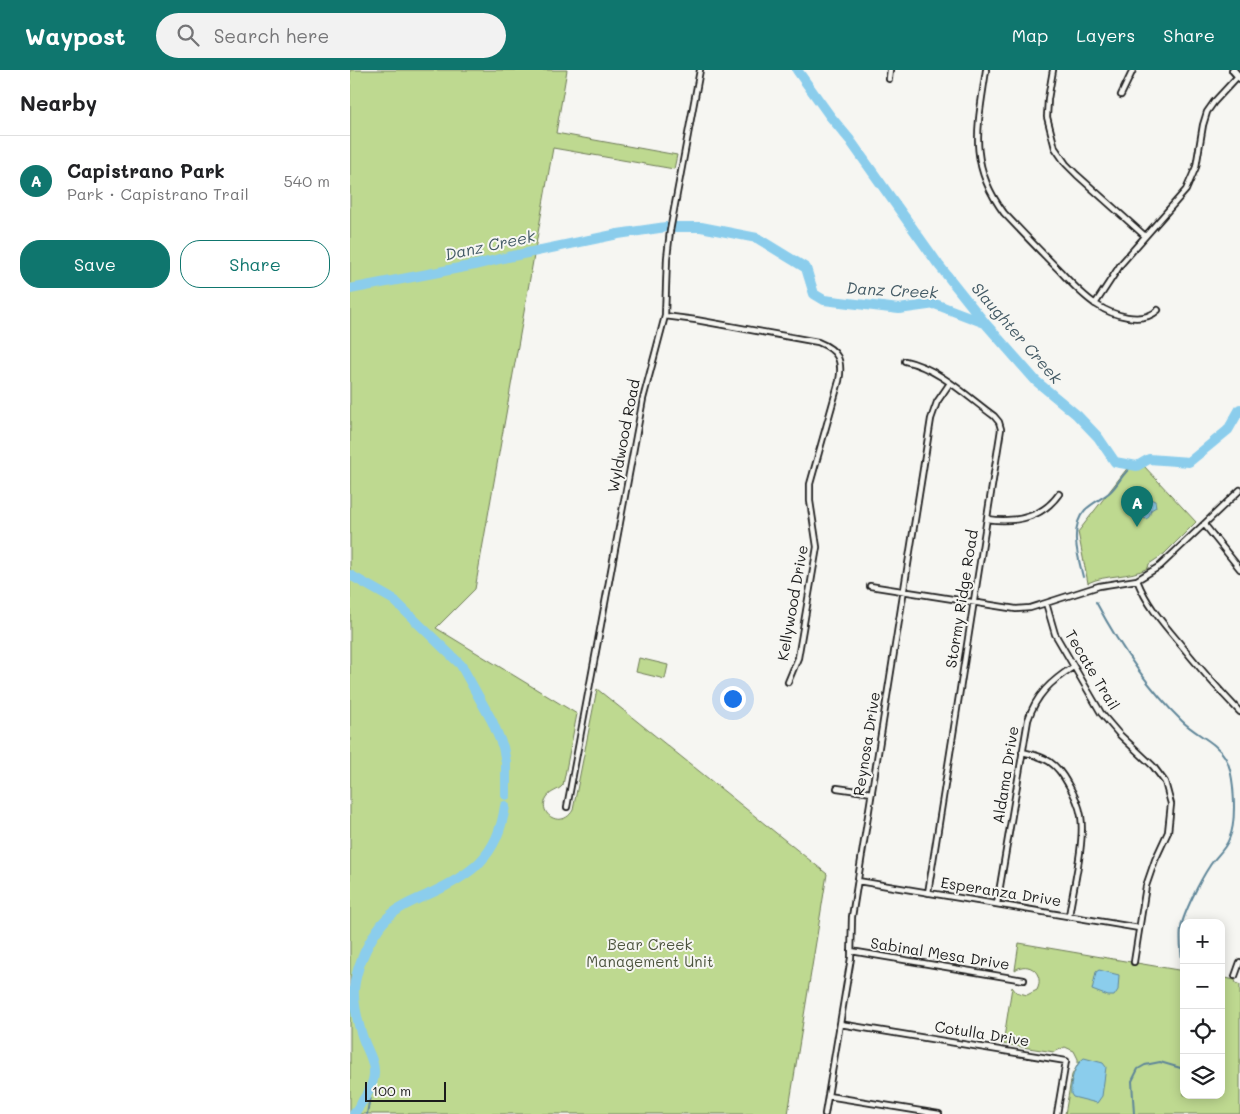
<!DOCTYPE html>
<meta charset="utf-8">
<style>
body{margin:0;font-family:Mali,sans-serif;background:#f2f2f2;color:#202124}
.controls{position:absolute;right:15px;bottom:15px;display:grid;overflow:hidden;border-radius:10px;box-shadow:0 2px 12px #0003}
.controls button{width:45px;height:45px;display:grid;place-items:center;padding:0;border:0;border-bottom:1px solid #e0e0e0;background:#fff;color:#202124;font:25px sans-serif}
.scale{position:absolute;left:15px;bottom:12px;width:81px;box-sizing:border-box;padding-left:5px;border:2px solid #1c1c1c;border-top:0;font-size:14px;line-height:18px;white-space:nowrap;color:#1c1c1c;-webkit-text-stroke:4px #f6f6f2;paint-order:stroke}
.you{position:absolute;left:382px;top:628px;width:18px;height:18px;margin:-12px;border:4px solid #fff;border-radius:50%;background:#1a73e8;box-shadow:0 0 0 8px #1a73e833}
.badge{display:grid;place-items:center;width:32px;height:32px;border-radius:50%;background:#0f766e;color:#fff;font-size:16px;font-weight:700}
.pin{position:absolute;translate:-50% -41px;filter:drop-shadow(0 1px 2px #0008)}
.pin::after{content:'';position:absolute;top:26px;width:18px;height:15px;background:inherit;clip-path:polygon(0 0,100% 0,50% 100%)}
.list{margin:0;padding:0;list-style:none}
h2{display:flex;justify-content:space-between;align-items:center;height:65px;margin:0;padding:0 20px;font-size:21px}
h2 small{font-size:16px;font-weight:400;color:#757577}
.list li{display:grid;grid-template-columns:32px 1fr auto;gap:15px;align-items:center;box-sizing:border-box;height:90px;padding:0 20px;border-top:1px solid #e0e0e0}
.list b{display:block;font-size:19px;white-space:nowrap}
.list p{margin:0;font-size:16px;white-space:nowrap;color:#757577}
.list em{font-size:16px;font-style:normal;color:#757577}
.actions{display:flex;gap:10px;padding:15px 20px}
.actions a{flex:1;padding:11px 0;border:1px solid #0f766e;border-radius:20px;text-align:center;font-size:18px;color:#0f766e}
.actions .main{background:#0f766e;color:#fff}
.icon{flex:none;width:28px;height:28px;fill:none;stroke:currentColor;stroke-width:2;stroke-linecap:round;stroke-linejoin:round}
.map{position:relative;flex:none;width:890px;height:1044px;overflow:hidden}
header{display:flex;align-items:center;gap:30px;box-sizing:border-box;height:70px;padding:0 25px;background:#0f766e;color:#fff}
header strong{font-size:24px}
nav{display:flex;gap:28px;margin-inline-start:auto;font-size:18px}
.search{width:350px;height:45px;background:#f2f2f2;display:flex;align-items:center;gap:12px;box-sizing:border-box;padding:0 18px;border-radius:28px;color:#757577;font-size:19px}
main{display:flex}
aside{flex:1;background:#fff}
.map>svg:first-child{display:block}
.green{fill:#bed990;stroke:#6d7a56}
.water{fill:#8bcdec;stroke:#5f8699}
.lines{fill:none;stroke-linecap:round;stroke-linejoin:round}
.stream{stroke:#5f8699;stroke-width:2}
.river{stroke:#8bcdec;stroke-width:10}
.street-casing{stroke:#1c1c1c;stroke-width:8}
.secondary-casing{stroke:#1c1c1c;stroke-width:10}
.street{stroke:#f6f6f2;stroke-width:4.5}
.secondary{stroke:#f6f6f2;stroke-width:6}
.labels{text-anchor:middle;stroke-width:4;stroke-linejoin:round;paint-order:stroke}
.street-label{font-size:15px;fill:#1c1c1c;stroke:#f6f6f2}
.park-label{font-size:15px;fill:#4d553f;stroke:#f6f6f2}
.water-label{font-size:16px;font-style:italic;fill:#435a65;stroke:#f6f6f2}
</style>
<header>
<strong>Waypost</strong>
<div class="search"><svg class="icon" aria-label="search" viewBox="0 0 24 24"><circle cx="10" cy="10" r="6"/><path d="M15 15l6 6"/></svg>Search here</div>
<nav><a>Map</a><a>Layers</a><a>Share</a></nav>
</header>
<main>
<aside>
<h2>Nearby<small></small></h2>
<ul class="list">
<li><span class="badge">A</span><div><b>Capistrano Park</b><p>Park · Capistrano Trail</p></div><em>540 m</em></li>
</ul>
<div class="actions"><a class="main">Save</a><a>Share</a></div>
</aside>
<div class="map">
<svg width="890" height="1044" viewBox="0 0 890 1044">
<rect width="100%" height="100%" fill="#f6f6f2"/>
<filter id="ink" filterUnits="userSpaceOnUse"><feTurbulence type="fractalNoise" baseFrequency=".02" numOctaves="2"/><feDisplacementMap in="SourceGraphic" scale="10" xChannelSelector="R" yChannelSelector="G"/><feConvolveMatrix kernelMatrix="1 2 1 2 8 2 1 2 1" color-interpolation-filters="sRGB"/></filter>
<g filter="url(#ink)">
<!-- green -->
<path class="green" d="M0,0H217L206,63L327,85L324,99L203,78L125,519L86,558L227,644L213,715C208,721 201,721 197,727C186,744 212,760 223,740L247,619L477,804L438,1044H0Z
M779,396H794L846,452L814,484L799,494L798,498C779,508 756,504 738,513L728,462Z
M289,588L318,595L315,609L286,602Z
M669,873L834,901V1025H871V907L885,910L886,913L890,915V1044H715L722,1005L728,994V989L724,981L715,977L704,982L653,974L662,917L666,922L677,925L687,920C695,904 679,890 665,900Z"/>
<!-- water -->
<path class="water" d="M787,427L793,435L791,439H793L798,428L805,431L806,437L801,440L799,447L796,449L789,446L788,438L783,433Z
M749,900L769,905L768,920L764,926H758L742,920L746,902Z
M734,988L753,993L756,997L752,1026L747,1033L723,1027L721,1024C720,1013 724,995 734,988Z"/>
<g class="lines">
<!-- stream -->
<path class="stream" d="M733,507C728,487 719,457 735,440C742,433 753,428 760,422C769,414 773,402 783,396
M746,532C769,575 797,617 832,651C845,664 866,672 875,687C885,704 887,752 879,769C875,780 865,787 859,797C851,809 833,844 831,858C829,873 832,889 834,904
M871,967V977
M17,1044L22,1015
M784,1044L782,1011L788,999L795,995L810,992L834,999"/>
<!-- river -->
<path class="river" d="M447,0L480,46L500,70
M502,73L588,194L635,253L686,311L727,345L748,367L765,392L787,396L799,389L839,392L878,360L890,339
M325,157H351L407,168L456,198L464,224L474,230L549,239L585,234L635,253
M0,219L125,195L158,187L268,164L316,157
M0,505L44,530L111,595L142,651L153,677L156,692V725
M4,1044C11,1032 23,1019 24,1004C25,992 18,982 14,971C9,958 3,933 4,919C6,899 16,876 28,859C40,841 58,833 77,825C121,805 148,787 155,736"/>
<defs>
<path id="street" d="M636,0C628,56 617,93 654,143C672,162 691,182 710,201C721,213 733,226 747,235C762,245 792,255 808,240
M703,0L698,29L697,47L705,78L716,94L727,105L795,166
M539,9L540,0
M771,25L783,0
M745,234L771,194L836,120L846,97L853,55L857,42L864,32L889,5
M315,246L346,250L468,272C488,280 493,290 489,311L460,414V431L467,477L448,588L438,612
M555,291C588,298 618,327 644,346L649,352L651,359L578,823
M637,449C665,453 692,448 709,424
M854,454L890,499
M787,510C796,533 811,551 827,570C847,595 868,619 890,642
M520,516L666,539L680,538L696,533L749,516L787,510L810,496L890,420
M696,533L705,564L751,643L769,664L803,696L815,712L821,734L818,762L805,790L796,816L784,892
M672,682C696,687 706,692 718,714C724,724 729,734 731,746C735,772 723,819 719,846
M487,718L522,723
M217,737L293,329L315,246L317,188L320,161L350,0
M508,811L789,858
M647,834L678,650C686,625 701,611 723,597
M501,881L674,910
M885,906L890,892
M490,954L716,991L707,1044
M478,1026L589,1044
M475,1044L501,888L502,847L581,349L587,332L600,313"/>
<path id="secondary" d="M883,0L890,8"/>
</defs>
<!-- street casing -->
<use href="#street" class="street-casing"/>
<!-- secondary casing -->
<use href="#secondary" class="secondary-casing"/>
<!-- street -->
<use href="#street" class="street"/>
<!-- secondary -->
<use href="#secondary" class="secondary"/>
</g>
</g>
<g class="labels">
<!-- street labels -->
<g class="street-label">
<text transform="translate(274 366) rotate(-79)" y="5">Wyldwood Road</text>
<text transform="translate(612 529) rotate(-81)" y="5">Stormy Ridge Road</text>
<text transform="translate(443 533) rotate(-80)" y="5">Kellywood Drive</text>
<text transform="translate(742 600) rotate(59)" y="5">Tecate Trail</text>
<text transform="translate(517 674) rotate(-81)" y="5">Reynosa Drive</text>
<text transform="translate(656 705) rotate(-81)" y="5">Aldama Drive</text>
<text transform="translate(651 822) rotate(9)" y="5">Esperanza Drive</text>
<text transform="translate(590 884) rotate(9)" y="5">Sabinal Mesa Drive</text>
<text transform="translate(632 964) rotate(9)" y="5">Cotulla Drive</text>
</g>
<!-- park labels -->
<g class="park-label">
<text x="300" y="880">Bear Creek<tspan x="300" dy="17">Management Unit</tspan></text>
</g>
<!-- water labels -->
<g class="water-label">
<text transform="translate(140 175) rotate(-12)" y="6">Danz Creek</text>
<text transform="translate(542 220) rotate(3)" y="6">Danz Creek</text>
<text transform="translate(667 263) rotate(49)" y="6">Slaughter Creek</text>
</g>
</g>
</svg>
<div class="controls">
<button>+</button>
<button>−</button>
<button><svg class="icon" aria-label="locate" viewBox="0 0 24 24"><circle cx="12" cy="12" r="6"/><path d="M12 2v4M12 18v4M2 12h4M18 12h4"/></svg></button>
<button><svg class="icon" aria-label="layers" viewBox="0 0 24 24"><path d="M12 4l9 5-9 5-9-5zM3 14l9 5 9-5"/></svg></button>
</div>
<div class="scale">100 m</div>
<div class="you"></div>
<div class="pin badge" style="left:787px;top:457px">A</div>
</div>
</main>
